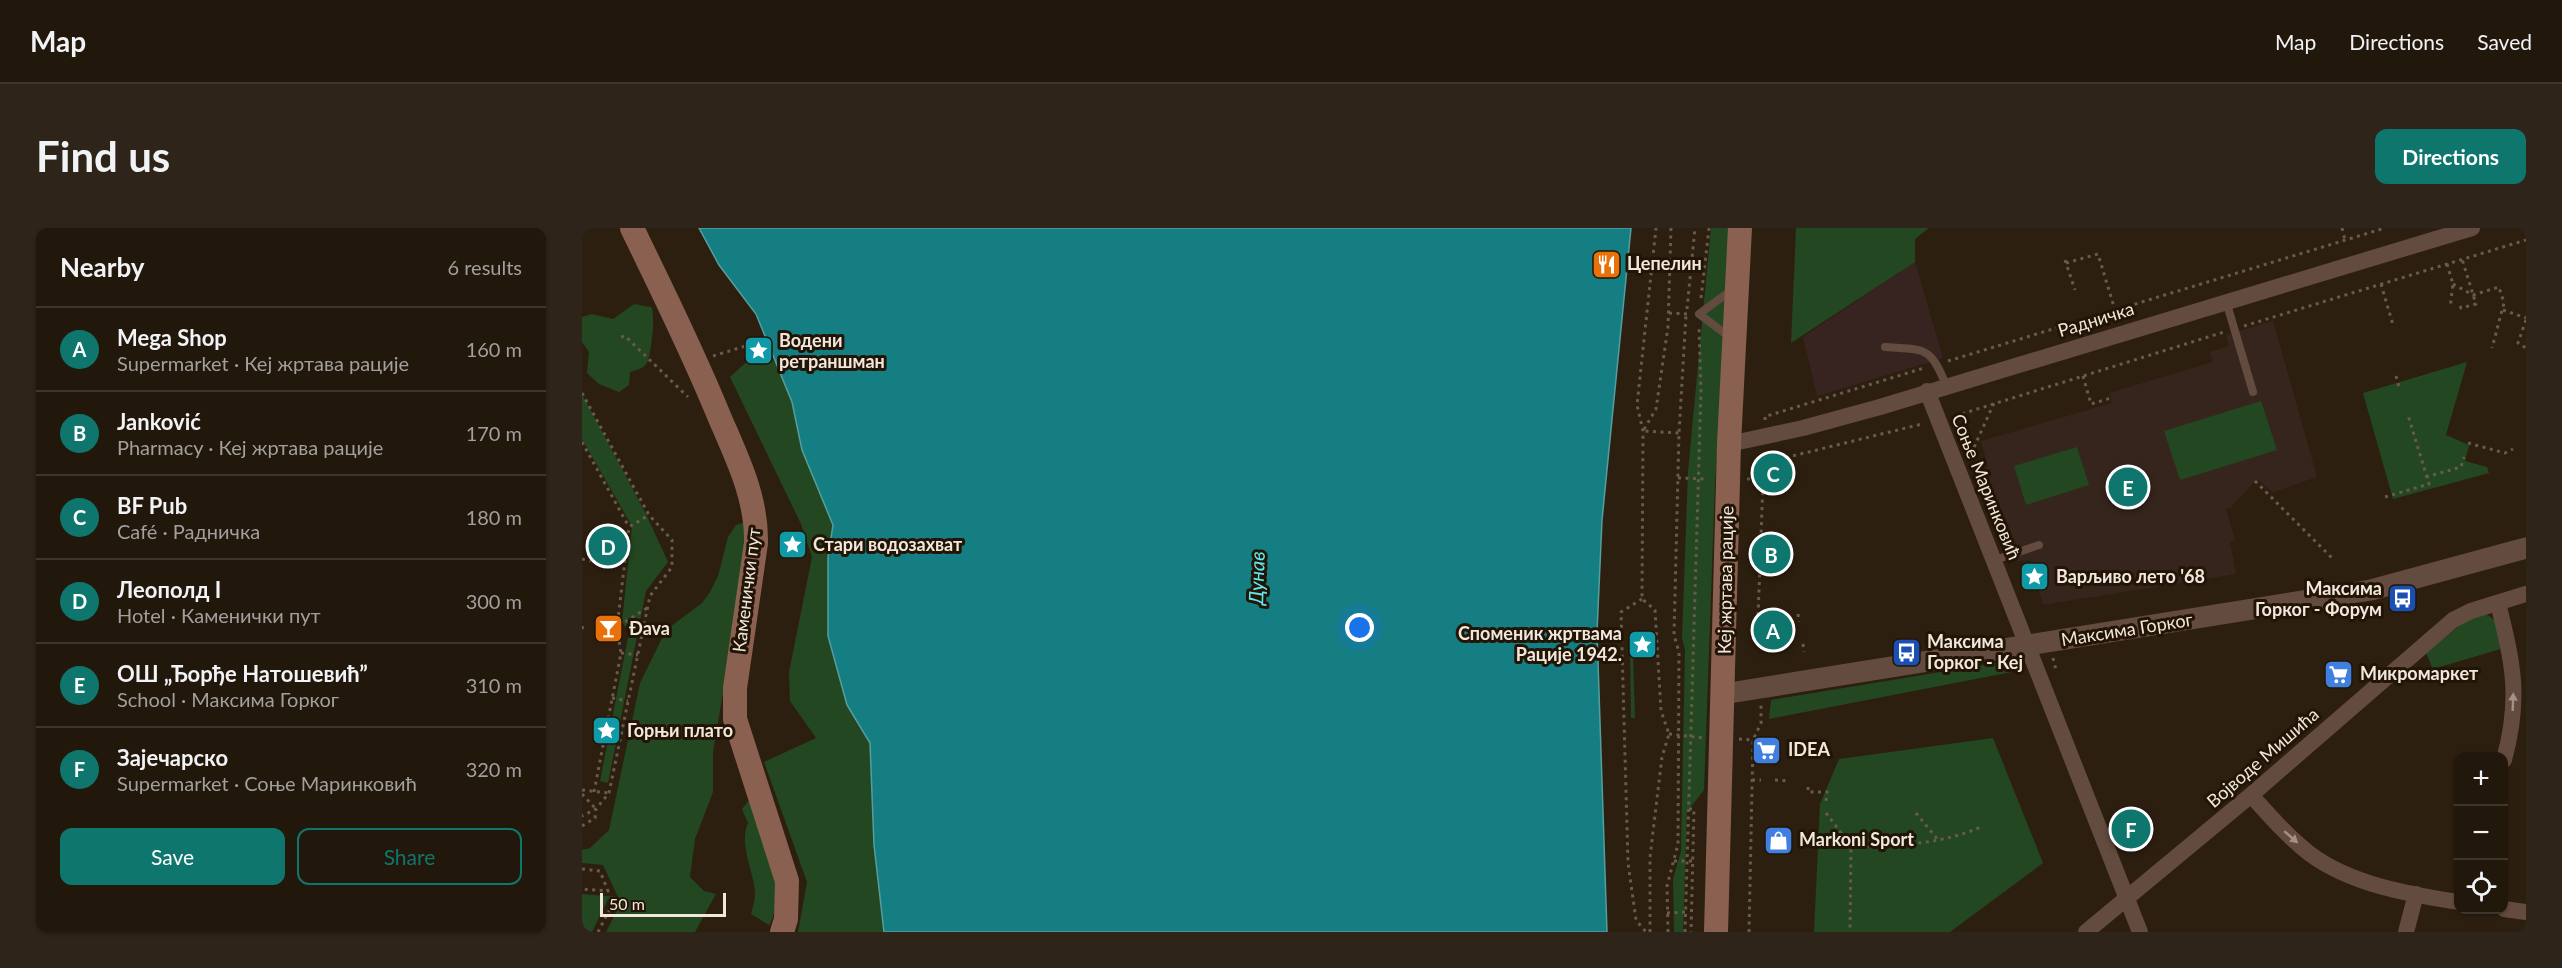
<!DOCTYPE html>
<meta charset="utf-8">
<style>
body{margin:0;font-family:Lato,sans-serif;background:#2e2419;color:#f1f3f6}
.controls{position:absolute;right:18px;bottom:18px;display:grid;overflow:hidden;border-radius:12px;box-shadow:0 2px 4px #0004}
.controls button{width:54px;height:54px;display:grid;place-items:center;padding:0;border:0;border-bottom:2px solid #3f362c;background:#22170b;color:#f1f3f6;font:30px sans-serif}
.scale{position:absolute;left:18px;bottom:15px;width:126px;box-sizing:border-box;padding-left:6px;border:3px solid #f1e7dd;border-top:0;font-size:16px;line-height:21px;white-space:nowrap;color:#f1e7dd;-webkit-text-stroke:4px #231506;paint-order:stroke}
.you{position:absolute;left:778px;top:400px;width:21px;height:21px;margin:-15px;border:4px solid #fff;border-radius:50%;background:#1a73e8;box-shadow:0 0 0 9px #1a73e833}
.badge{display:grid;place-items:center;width:39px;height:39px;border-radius:50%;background:#0f766e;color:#fff;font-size:20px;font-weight:700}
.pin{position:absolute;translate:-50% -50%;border:3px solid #fff;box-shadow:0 2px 6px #0006}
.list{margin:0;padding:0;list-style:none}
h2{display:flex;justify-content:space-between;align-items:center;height:78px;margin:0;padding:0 24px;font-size:26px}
h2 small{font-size:20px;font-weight:400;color:#a29f9d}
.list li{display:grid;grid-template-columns:39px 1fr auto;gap:18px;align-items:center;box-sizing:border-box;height:84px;padding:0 24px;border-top:2px solid #3f362c}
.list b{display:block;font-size:22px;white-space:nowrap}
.list p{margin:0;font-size:20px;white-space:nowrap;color:#a29f9d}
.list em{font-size:20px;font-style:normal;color:#a29f9d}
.actions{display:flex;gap:12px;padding:18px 24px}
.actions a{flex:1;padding:14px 0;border:2px solid #0f766e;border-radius:12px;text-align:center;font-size:21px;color:#0f766e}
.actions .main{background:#0f766e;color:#fff}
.icon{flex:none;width:33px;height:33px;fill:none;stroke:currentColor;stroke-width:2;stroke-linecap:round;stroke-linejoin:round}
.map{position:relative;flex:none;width:1944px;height:704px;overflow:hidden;border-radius:12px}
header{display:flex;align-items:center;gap:36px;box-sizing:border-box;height:84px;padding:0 30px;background:#22170b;border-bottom:2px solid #3f362c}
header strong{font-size:28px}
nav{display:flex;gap:33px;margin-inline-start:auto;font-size:21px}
.intro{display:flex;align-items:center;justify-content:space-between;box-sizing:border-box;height:144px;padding:0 36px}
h1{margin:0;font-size:42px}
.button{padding:15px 27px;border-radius:12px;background:#0f766e;color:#fff;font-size:21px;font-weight:700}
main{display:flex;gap:36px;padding:0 36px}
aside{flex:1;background:#22170b;border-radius:12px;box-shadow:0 2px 4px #0004}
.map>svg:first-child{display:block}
.commercial{fill:#372421}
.education{fill:#36251c}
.green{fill:#234720}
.water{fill:#147e82;stroke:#569e9d;stroke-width:1.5}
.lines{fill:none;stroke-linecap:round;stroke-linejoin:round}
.path{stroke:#685b4d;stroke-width:3;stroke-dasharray:3 4.5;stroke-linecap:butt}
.service{stroke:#644b40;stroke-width:8}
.minor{stroke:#644b40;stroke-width:16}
.tertiary{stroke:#644b40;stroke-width:21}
.secondary{stroke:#8a6150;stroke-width:24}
.oneway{fill:#a39187}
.labels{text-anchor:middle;stroke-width:6;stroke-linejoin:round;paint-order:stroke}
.poi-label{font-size:18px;font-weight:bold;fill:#f1e7dd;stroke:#231506;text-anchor:start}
.street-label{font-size:18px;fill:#f1e7dd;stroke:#231506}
.water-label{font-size:20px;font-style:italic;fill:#60e8ef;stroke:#231506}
</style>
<header>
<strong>Map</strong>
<nav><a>Map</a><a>Directions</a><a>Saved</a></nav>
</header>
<div class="intro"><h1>Find us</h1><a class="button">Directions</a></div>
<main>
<aside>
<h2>Nearby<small>6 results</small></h2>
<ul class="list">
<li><span class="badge">A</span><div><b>Mega Shop</b><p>Supermarket · Кеј жртава рације</p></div><em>160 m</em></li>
<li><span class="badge">B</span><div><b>Janković</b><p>Pharmacy · Кеј жртава рације</p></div><em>170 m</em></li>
<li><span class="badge">C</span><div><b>BF Pub</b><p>Café · Радничка</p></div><em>180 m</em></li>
<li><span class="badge">D</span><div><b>Леополд I</b><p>Hotel · Каменички пут</p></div><em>300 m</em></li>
<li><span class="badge">E</span><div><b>ОШ „Ђорђе Натошевић”</b><p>School · Максима Горког</p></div><em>310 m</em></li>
<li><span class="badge">F</span><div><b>Зајечарско</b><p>Supermarket · Соње Маринковић</p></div><em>320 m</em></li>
</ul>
<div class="actions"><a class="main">Save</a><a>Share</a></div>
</aside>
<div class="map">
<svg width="1944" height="704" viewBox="0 0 1944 704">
<rect width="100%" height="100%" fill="#2d1f0f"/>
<!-- commercial -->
<path class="commercial" d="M1333,34L1361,130L1235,168L1221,109Z"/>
<!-- education -->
<path class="education" d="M1691,93L1735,249L1691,264L1675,251L1648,280H1644L1653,312L1648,314L1654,346L1461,377L1448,332L1435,333L1400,242L1406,239L1399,213L1530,175L1527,165L1631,134L1628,124L1647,118L1644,107Z"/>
<!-- green -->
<path class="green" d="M1129,0H1149L1133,256L1122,562L1105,584L1101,704H1092L1091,651L1099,623L1103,422L1100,410L1106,243Z
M1214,0H1347L1333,11V34L1209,115Z
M52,76L69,79C74,86 69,127 65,135C61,141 55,142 48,144L47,157L37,164L17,156L5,145L7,124L0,114V89L10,86L31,91Z
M181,119L196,139L210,174L220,222L251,297L246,329V408L265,477L288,515L292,617L302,704H216L225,654L182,534L234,510L208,473L207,444L230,329L219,296L148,149Z
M1885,134L1864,207L1887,217L1883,233L1905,239L1907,245L1811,271L1781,165Z
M0,166L64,286L86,334L64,363L26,555L18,553L47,404L40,394L50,298L0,211Z
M1679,173L1695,222L1598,252L1582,203Z
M1495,219L1507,257L1444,277L1432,238Z
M164,294L163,335L131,524V564L113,611L108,649L122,663L134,666L113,704H24L40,673L26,671L10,704H0V666L36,669L21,637L0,635V622L8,620L27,602L58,455L84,402L120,375L128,364L136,348L146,309L154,297Z
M1903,385L1914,393L1922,420L1851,441L1844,425L1883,393Z
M1059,406H1069L1070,413L1056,426L1051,427L1053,490H1049L1048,418L1050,413Z
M1426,433L1430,444L1187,491L1189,472Z
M1411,510L1461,635L1368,704H1232L1238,576L1257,531Z
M168,571C179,605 207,664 187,697L169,686C170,681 173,673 173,667C173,645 156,617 166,595L160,581Z"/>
<!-- water -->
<path class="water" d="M117,0H1049L1020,292L1015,404L1025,704H302L292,617L288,515L265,477L246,408V329L251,297L220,222L210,174L174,86L137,37Z"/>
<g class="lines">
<!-- path -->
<path class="path" d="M1089,0L1086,99L1074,181L1061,203L1097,205
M1760,0L1763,12
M1483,32L1493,62
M1484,35L1516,26L1533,82
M1865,36L1871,56L1868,80
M1799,56L1811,97
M1871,56L1891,67L1917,59L1922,75L1910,120
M1119,70L1127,0
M1878,78L1879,80L1894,76L1880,31
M1105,81L1113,0
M1921,82L1944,90
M1087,85L1106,86
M1944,92L1936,115L1944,120
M1662,98L1944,12
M39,109L43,108L106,169
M131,128L170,116
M1366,133L1803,0
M1501,148L1509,176L1529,170
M1814,148L1817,159
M0,165L67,287L90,312V339L68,368L27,565L14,581L0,588
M1373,188L1642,104
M1183,192V188L1188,187L1342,140
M0,214L47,299
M1886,215L1923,225L1931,221
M1389,226L1412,175
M1182,235L1340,196
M1844,249L1879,239L1882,229
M1096,250L1125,251
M1165,251H1181
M1673,253L1752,332
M1803,269L1847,256L1826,187
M0,331L9,333
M1060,371L1039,384L1046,635L1054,692L1064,704
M1216,386L1217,394
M30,398L35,399L65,380
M0,401L2,395
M1221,416L1222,424
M1175,417L1182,226
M39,425L56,427
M1471,430L1474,442
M30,470L46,473
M1087,506L1121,510
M1157,511L1171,512
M1170,552H1179
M1193,552L1208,553
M1226,559V564H1245L1244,573
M0,562L27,565
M12,564L39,425L35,399L47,299L67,287
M0,566L14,581
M1107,581H1112L1109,704
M1244,585L1269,618L1268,704
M1334,585L1356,612
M0,598L13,590L14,581
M1269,618C1314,618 1357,617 1399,599
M1092,633H1111
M0,641L18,643L26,663L0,661
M1085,685L1105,684
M16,704L31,675
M1068,704V629L1080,529L1087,506L1079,483L1073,382L1060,371L1061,203L1055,177L1074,0
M1086,704L1085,658L1096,616L1097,424L1092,407L1097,205L1104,87
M1103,704L1119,162L1117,100
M1167,704L1171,512L1179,495V477"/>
<!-- service -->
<path class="service" d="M1644,73L1671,164
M1149,110L1117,86L1151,61
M1303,119C1344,122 1348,118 1364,157
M1413,332L1457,317"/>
<!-- minor -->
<path class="minor" d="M1345,163L1558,704
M1147,216L1221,200L1298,179L1890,0
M1916,375C1931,436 1939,469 1922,532
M1669,567C1688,588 1706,609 1728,626C1770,657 1827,666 1876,674
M1922,681L1944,684
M1504,704L1669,567L1871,392L1889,383L1944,366
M1824,704L1834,666"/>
<!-- tertiary -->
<path class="tertiary" d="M1141,466L1789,362L1944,320"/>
<!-- secondary -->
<path class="secondary" d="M50,0C80,62 111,124 137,188C155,230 175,269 174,315L153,460V491L205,653L204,691L200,704
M1134,704L1147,216L1158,0"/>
</g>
<!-- one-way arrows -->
<defs><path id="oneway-solid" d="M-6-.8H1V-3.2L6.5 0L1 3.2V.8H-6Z" transform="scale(1.5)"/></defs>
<g class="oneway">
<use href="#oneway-solid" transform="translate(1931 474) rotate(-88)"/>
<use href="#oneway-solid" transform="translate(1709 609) rotate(41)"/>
</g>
<!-- icons -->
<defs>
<symbol id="restaurant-square" viewBox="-11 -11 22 22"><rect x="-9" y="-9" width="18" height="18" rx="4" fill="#e8710a" stroke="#231506"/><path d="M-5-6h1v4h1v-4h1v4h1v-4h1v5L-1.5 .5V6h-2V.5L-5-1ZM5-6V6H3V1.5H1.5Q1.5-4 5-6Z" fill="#fff"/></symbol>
<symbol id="sight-square" viewBox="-11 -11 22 22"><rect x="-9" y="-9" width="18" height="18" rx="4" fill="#0f9aa8" stroke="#231506"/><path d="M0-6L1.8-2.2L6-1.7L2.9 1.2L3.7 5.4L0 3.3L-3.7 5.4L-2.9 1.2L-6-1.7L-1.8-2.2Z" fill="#fff"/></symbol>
<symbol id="bus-square" viewBox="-11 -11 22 22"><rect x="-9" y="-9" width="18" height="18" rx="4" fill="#1a4fb4" stroke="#231506"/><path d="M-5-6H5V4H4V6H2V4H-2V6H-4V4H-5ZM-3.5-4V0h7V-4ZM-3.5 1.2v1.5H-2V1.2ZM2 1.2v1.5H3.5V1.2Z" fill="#fff"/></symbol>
<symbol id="bar-square" viewBox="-11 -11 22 22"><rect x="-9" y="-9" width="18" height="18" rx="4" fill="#e8710a" stroke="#231506"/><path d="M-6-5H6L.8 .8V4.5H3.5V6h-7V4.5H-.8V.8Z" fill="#fff"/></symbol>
<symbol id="supermarket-square" viewBox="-11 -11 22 22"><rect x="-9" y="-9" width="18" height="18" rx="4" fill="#3f7fe0" stroke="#231506"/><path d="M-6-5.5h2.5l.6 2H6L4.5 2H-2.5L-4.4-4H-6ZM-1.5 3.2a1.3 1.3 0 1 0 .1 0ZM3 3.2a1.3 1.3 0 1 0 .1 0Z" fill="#fff"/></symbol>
<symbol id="shop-square" viewBox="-11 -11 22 22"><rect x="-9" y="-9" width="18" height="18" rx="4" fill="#3f7fe0" stroke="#231506"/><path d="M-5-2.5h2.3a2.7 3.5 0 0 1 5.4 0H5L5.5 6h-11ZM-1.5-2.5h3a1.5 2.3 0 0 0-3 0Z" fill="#fff"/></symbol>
</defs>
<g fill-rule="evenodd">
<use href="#restaurant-square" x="1008" y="20" width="33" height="33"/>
<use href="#sight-square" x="160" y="106" width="33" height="33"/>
<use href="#sight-square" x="194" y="300" width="33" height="33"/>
<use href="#sight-square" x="1436" y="332" width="33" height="33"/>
<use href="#bus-square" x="1804" y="354" width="33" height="33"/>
<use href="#bar-square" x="10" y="384" width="33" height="33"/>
<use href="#sight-square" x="1044" y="400" width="33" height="33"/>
<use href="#bus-square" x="1308" y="408" width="33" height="33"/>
<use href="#supermarket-square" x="1740" y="430" width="33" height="33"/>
<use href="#sight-square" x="8" y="486" width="33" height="33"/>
<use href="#supermarket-square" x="1168" y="506" width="33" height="33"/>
<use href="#shop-square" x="1180" y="596" width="33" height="33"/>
</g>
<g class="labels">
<!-- poi labels -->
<g class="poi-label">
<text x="1045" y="42">Цепелин</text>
<text x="197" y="119">Водени<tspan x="197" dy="21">ретраншман</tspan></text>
<text x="231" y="323">Стари водозахват</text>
<text x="1474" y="355">Варљиво лето '68</text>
<text x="1800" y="367" text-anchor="end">Максима<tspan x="1800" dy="21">Горког - Форум</tspan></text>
<text x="47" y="407">Đava</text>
<text x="1040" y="412" text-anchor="end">Споменик жртвама<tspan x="1040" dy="21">Рације 1942.</tspan></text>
<text x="1345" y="420">Максима<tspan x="1345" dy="21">Горког - Кеј</tspan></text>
<text x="1778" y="452">Микромаркет</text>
<text x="45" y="509">Горњи плато</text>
<text x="1206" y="528">IDEA</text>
<text x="1217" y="618">Markoni Sport</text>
</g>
<!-- street labels -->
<g class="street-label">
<text transform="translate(1514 92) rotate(-17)" y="6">Радничка</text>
<text transform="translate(1404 259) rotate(68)" y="6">Соње Маринковић</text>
<text transform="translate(1144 352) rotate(-89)" y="6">Кеј жртава рације</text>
<text transform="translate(165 362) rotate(-83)" y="6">Каменички пут</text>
<text transform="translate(1545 402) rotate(-9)" y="6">Максима Горког</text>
<text transform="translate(1681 530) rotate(-41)" y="6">Војводе Мишића</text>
</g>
<!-- water labels -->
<g class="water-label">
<text transform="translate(675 350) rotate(-88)" y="7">Дунав</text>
</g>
</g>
</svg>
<div class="controls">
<button>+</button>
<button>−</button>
<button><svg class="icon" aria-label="locate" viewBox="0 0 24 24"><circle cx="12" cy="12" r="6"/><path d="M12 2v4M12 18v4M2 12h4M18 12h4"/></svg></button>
</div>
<div class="scale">50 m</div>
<div class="you"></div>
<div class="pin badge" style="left:1191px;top:402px">A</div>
<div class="pin badge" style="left:1189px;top:326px">B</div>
<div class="pin badge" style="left:1191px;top:245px">C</div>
<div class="pin badge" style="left:26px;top:318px">D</div>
<div class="pin badge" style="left:1546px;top:259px">E</div>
<div class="pin badge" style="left:1549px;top:601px">F</div>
</div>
</main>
